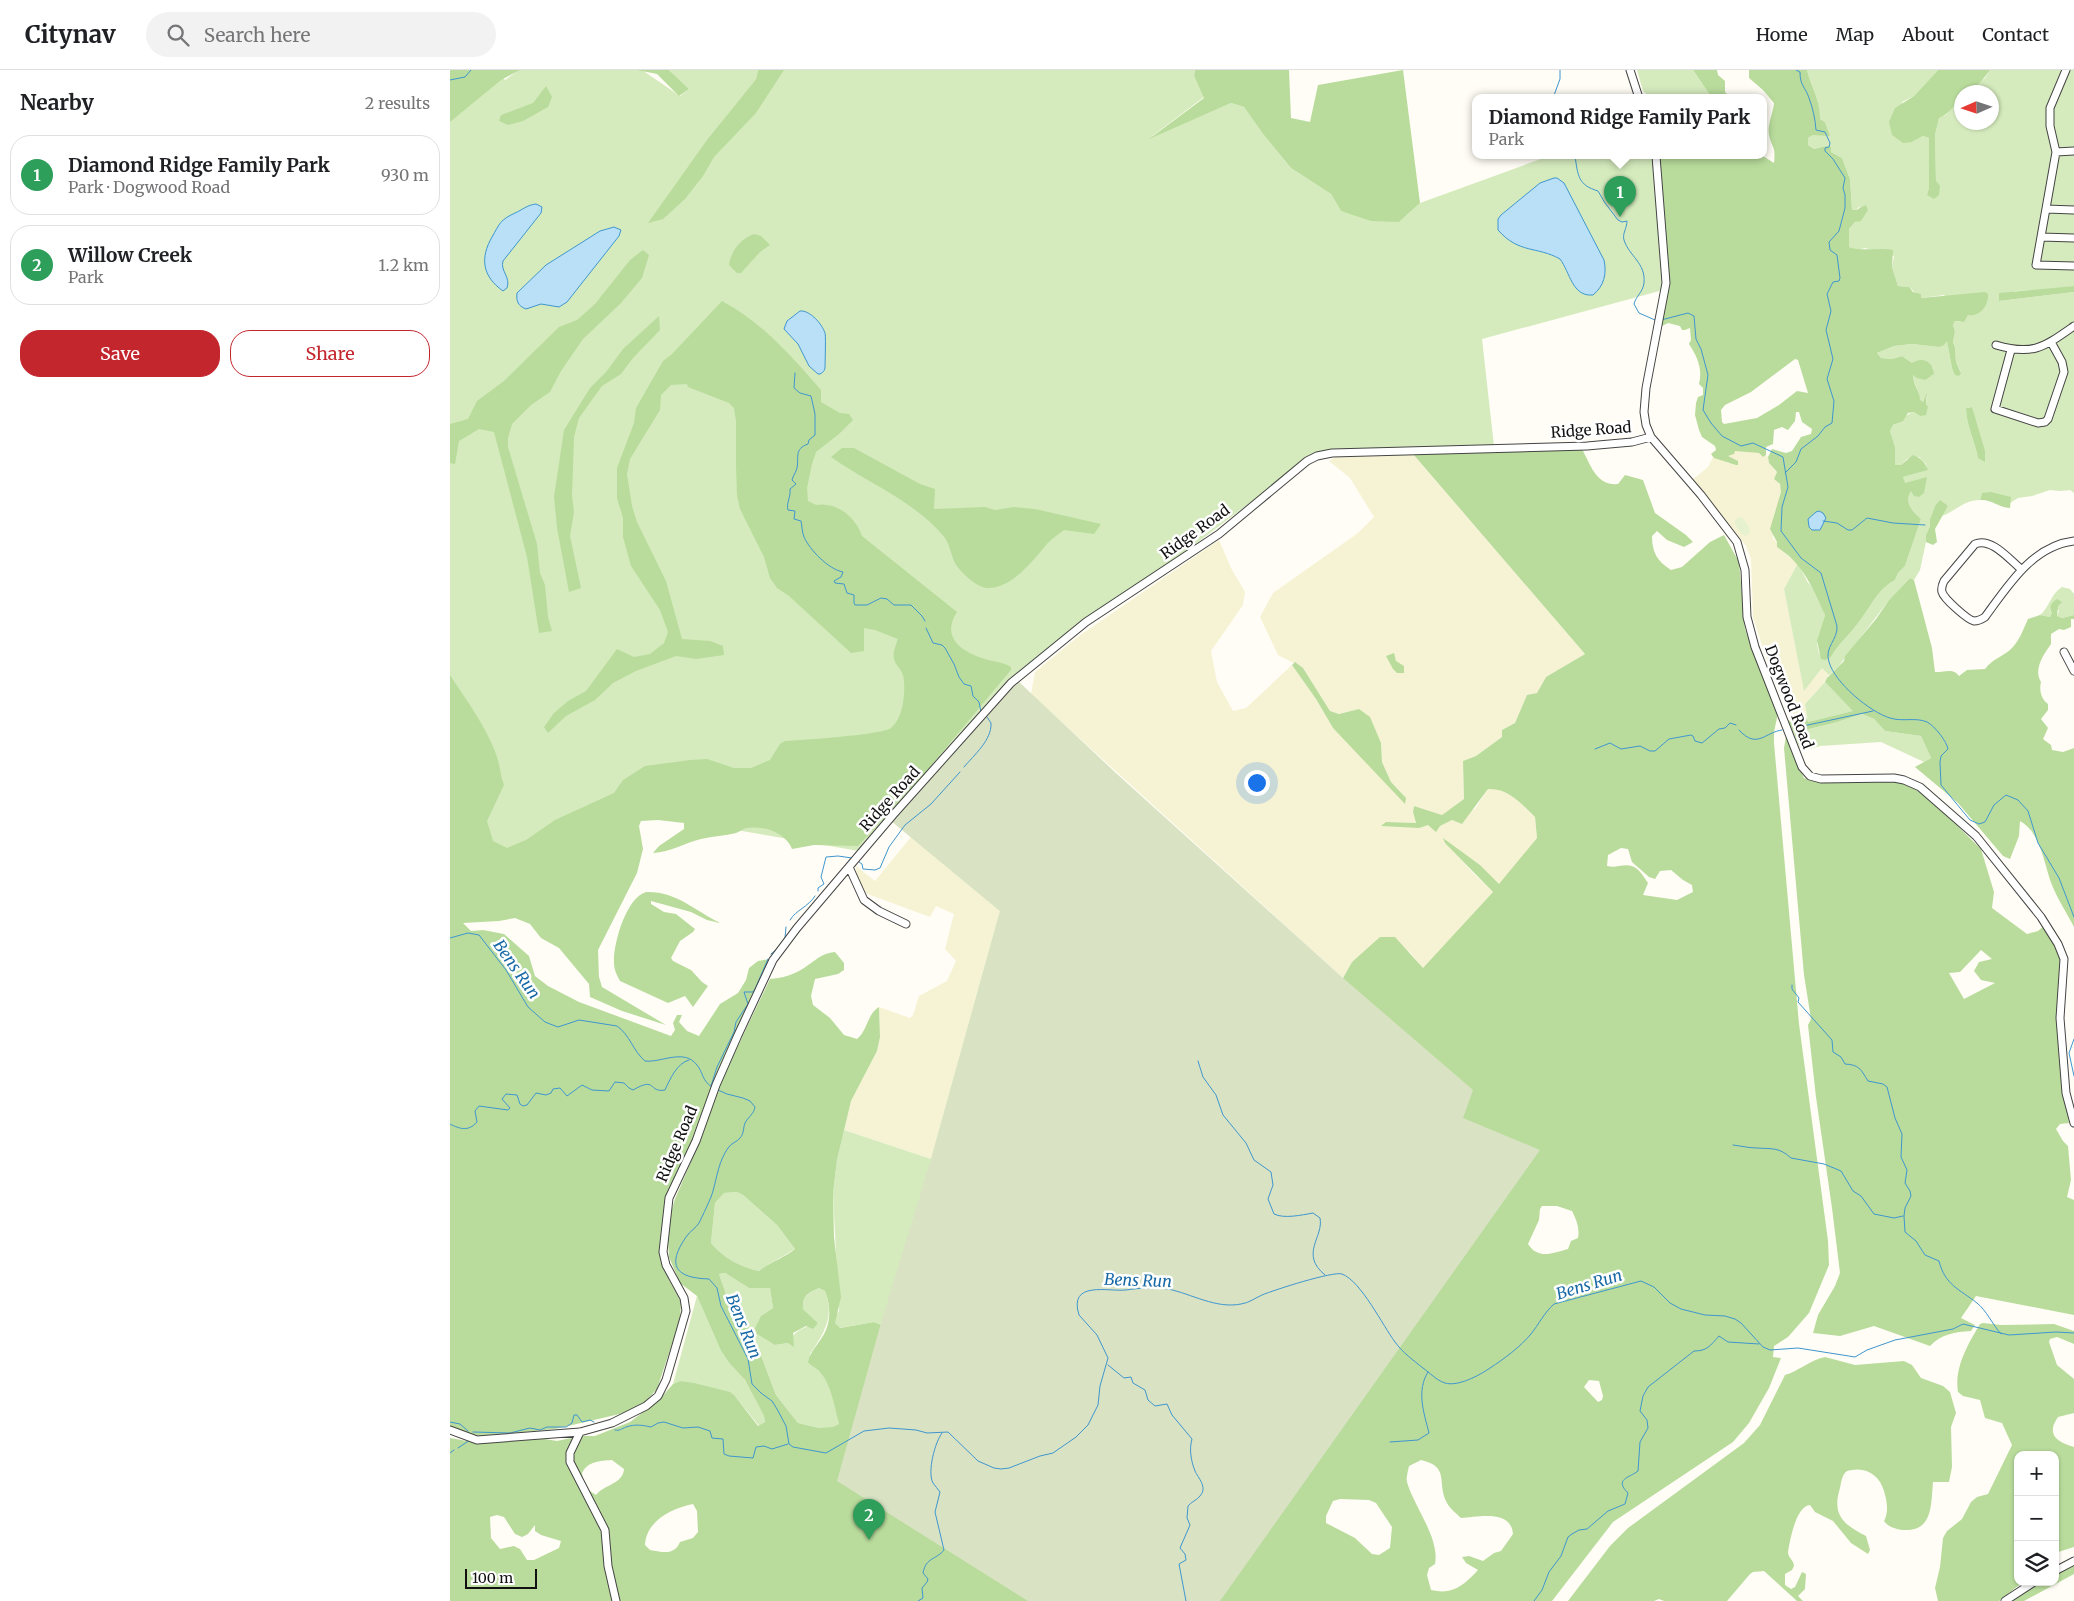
<!DOCTYPE html>
<meta charset="utf-8">
<style>
body{margin:0;font-family:Merriweather,serif;background:#f2f2f2;color:#202124}
.controls{position:absolute;right:15px;bottom:15px;display:grid;overflow:hidden;border-radius:10px;box-shadow:0 1px 4px #0004}
.controls button{width:45px;height:45px;display:grid;place-items:center;padding:0;border:0;border-bottom:1px solid #e0e0e0;background:#fff;color:#202124;font:25px sans-serif}
.compass{position:absolute;left:1504px;top:15px;width:45px;height:45px;border-radius:50%;background:#fff;box-shadow:0 1px 4px #0004;rotate:267deg}
.scale{position:absolute;left:15px;bottom:12px;width:72px;box-sizing:border-box;padding-left:5px;border:2px solid #111;border-top:0;font-size:14px;line-height:18px;white-space:nowrap;color:#111;-webkit-text-stroke:4px #fff;paint-order:stroke}
.you{position:absolute;left:806px;top:712px;width:18px;height:18px;margin:-12px;border:4px solid #fff;border-radius:50%;background:#1a73e8;box-shadow:0 0 0 8px #1a73e833}
.badge{display:grid;place-items:center;width:32px;height:32px;border-radius:50%;background:#c4262e;color:#fff;font-size:16px;font-weight:700}
.pin{position:absolute;translate:-50% -41px;filter:drop-shadow(0 1px 2px #0008)}
.pin::after{content:'';position:absolute;top:26px;width:18px;height:15px;background:inherit;clip-path:polygon(0 0,100% 0,50% 100%)}
.popup{position:absolute;left:1022px;top:24px;width:295px;height:65px;box-sizing:border-box;display:grid;place-content:center;border-radius:10px;background:#fff;filter:drop-shadow(0 1px 4px #0005);font-size:16px;white-space:nowrap;color:#757577}
.popup b{font-size:19px;color:#202124}
.popup::after{content:'';position:absolute;left:50%;top:100%;margin-left:-10px;border:10px solid transparent;border-top-color:#fff}
.list{margin:0;padding:0;list-style:none}
h2{display:flex;justify-content:space-between;align-items:center;height:65px;margin:0;padding:0 20px;font-size:21px}
h2 small{font-size:16px;font-weight:400;color:#757577}
.list li{display:grid;grid-template-columns:32px 1fr auto;gap:15px;align-items:center;box-sizing:border-box;height:80px;margin:0 10px 10px;padding:0 10px;border:1px solid #e0e0e0;border-radius:20px}
.list b{display:block;font-size:19px;white-space:nowrap}
.list p{margin:0;font-size:16px;white-space:nowrap;color:#757577}
.list em{font-size:16px;font-style:normal;color:#757577}
.actions{display:flex;gap:10px;padding:15px 20px}
.actions a{flex:1;padding:11px 0;border:1px solid #c4262e;border-radius:20px;text-align:center;font-size:18px;color:#c4262e}
.actions .main{background:#c4262e;color:#fff}
.icon{flex:none;width:28px;height:28px;fill:none;stroke:currentColor;stroke-width:2;stroke-linecap:round;stroke-linejoin:round}
.map{position:relative;flex:none;width:1624px;height:1531px;overflow:hidden}
header{display:flex;align-items:center;gap:30px;box-sizing:border-box;height:70px;padding:0 25px;background:#fff;border-bottom:1px solid #e0e0e0}
header strong{font-size:24px}
nav{display:flex;gap:28px;margin-inline-start:auto;font-size:18px}
.search{width:350px;height:45px;background:#f2f2f2;display:flex;align-items:center;gap:12px;box-sizing:border-box;padding:0 18px;border-radius:28px;color:#757577;font-size:19px}
main{display:flex}
aside{flex:1;background:#fff}
.map>svg:first-child{display:block}
.farmland{fill:#f6f3d4}
.green{fill:#d5ebbd;fill-rule:evenodd}
.forest{fill:#b9dc9c;fill-rule:evenodd}
.cemetery{fill:#d9e3c4}
.pitch{fill:#e6f2cf}
.water{fill:#b9e0f7;stroke:#3f96cf}
.lines{fill:none;stroke-linecap:round;stroke-linejoin:round}
.stream{stroke:#3f96cf;stroke-width:1}
.minor-casing{stroke:#444;stroke-width:9}
.minor{stroke:#fff;stroke-width:7}
.labels{text-anchor:middle;stroke-width:5;stroke-linejoin:round;paint-order:stroke}
.street-label{font-size:15px;fill:#111;stroke:#fff}
.water-label{font-size:16px;font-style:italic;fill:#1768a6;stroke:#fff}
</style>
<header>
<strong>Citynav</strong>
<div class="search"><svg class="icon" aria-label="search" viewBox="0 0 24 24"><circle cx="10" cy="10" r="6"/><path d="M15 15l6 6"/></svg>Search here</div>
<nav><a>Home</a><a>Map</a><a>About</a><a>Contact</a></nav>
</header>
<main>
<aside>
<h2>Nearby<small>2 results</small></h2>
<ul class="list">
<li><span class="badge" style="background:#2e9e5b">1</span><div><b>Diamond Ridge Family Park</b><p>Park · Dogwood Road</p></div><em>930 m</em></li>
<li><span class="badge" style="background:#2e9e5b">2</span><div><b>Willow Creek</b><p>Park</p></div><em>1.2 km</em></li>
</ul>
<div class="actions"><a class="main">Save</a><a>Share</a></div>
</aside>
<div class="map">
<svg width="1624" height="1531" viewBox="0 0 1624 1531">
<rect width="100%" height="100%" fill="#fffdf5"/>
<!-- farmland -->
<path class="farmland" d="M1287,380L1309,383L1313,387L1316,385L1318,387L1319,393L1327,403L1325,407L1331,417V423L1323,451V468L1339,487L1348,493L1334,519L1354,620L1372,597L1379,605L1375,612L1355,634L1357,648L1350,650L1341,649L1315,584L1303,547L1301,489L1296,476L1242,410L1258,397L1263,387L1274,390L1279,394L1278,386Z
M963,384L1135,584L1096,607L1087,623L1077,625L1065,653L1052,660V667L1026,686L1013,691L1014,729L992,745L964,736L963,742L966,753L936,752L990,756L1025,739L1038,719H1048L1064,727L1085,747L1087,768L1049,815L1030,795L993,769L1022,802L1043,822L973,899L959,881L902,892L893,908L581,624L585,602L629,566L769,470L781,498L795,522L793,535L761,581L767,612L783,641L796,638L842,595L866,629L883,658L956,728L941,712L932,692L931,673L909,639L889,644L880,641L853,598L828,585L810,547L823,523L908,463L924,447L900,408L879,391L885,387Z
M461,767L550,841L481,1089L394,1060L401,1031L427,981L430,967L429,937L460,948L463,945L469,926L497,911L506,891L495,879L504,844L486,836L480,847L415,823L407,808L406,796L425,811Z"/>
<!-- green -->
<path class="green" d="M0,0H47L55,10L69,0H192L230,26L239,19L219,0H308L306,9L271,53L329,0H745L744,6L754,27L701,67L781,33L794,37L813,64L841,98L881,124L891,141L949,152L970,133L1099,86H1204L1213,220L1032,269L1044,376L877,381L864,384L731,485L645,542L567,605L409,781L175,741L70,824L0,766Z
M1187,0H1243L1262,28H1200L1199,26L1193,21Z
M1357,0H1488L1464,26L1452,32L1462,72L1473,66L1479,68V118L1477,125L1486,111L1485,65L1489,47L1496,45L1511,27L1512,52H1542V22H1517L1535,8L1540,0H1624V216L1594,220L1565,221L1549,231L1624,222V423L1620,420L1610,421L1600,420L1582,426L1568,428L1560,433V427L1532,423L1530,430C1515,430 1507,440 1492,446L1498,436H1485L1480,449V456L1476,465V472L1470,500L1464,510L1460,508L1439,530L1388,597L1379,605L1372,598L1354,621L1334,519L1348,493L1357,511L1367,524L1375,545L1367,574L1369,583L1376,590L1381,587C1387,576 1397,567 1405,557C1419,541 1425,521 1445,510L1448,503L1455,496L1471,449C1462,441 1454,432 1461,420L1468,427L1454,413L1453,407L1477,400L1476,394L1469,387L1457,389L1451,395H1445V377L1440,361L1443,355C1451,353 1455,344 1464,342L1470,346C1474,339 1478,332 1477,325L1473,332L1469,330C1470,320 1463,314 1463,305L1482,306L1483,298L1462,293L1452,286L1442,289L1431,288L1427,283L1444,276L1462,274L1489,277L1497,270L1502,298L1511,302L1506,292L1505,278L1503,272L1505,262L1503,255L1505,251L1511,252L1518,245L1494,225L1471,228L1459,217L1448,216L1442,197L1444,186L1415,178L1408,180L1399,177V159L1405,152L1410,136L1406,140H1402L1400,109L1392,88L1381,82L1376,76L1364,79L1358,75V68L1363,65H1374L1378,61L1375,52L1370,49C1371,31 1361,17 1357,0ZM1520,337H1522L1525,353L1528,388C1525,371 1516,355 1516,338Z
M1612,517L1620,519L1624,524V545L1612,548L1607,546L1609,540L1600,539L1602,543L1600,547L1590,545C1599,538 1601,523 1612,517Z
M1375,612L1404,641L1358,652L1355,634Z
M1412,644L1424,649L1435,661L1471,666L1481,688L1474,692L1431,672L1370,676L1357,680L1350,678L1342,663L1384,653Z
M461,767L554,837L532,1281L424,1252L389,1258L385,1253V1247L389,1241L383,1123L387,1090L394,1060L481,1089L550,841Z
M287,1122L293,1125L327,1155L345,1179C333,1187 320,1192 309,1201C292,1198 272,1187 261,1173L265,1133L274,1123Z
M275,1203L299,1218H320L323,1238L311,1246L325,1275L338,1273C345,1260 354,1257 368,1253L353,1239C352,1226 359,1223 369,1218L375,1221C385,1247 374,1263 360,1284L381,1319L389,1354L383,1358H369L348,1353L326,1325L302,1262L276,1224L269,1204Z
M247,1226L271,1281L280,1294L295,1310L314,1346L315,1352L309,1356L285,1326L230,1311L223,1314Z"/>
<!-- forest -->
<path class="forest" d="M0,0H70L51,10L0,52Z
M187,0H219L239,19L229,26L207,4Z
M308,0H334L306,43L264,87L253,106L235,129L213,149L198,153L257,70L306,9Z
M745,0H839L841,48L860,52L868,15L953,0L970,133L949,152L921,151L891,141L881,124L841,98L813,64L794,37L781,33L699,69L754,28L744,6Z
M1243,0H1267L1268,5L1275,11V22L1277,24H1283L1285,28H1262Z
M1299,0H1357C1361,17 1371,31 1370,49L1375,52L1380,66L1363,65L1358,68V75L1364,79L1376,76L1381,77V82L1392,88L1400,109L1402,140H1406L1416,135L1418,140L1411,151L1405,152L1399,159V177C1413,182 1429,177 1443,180L1442,197L1448,216L1459,217L1463,222L1471,224V228L1535,222L1538,224C1539,235 1530,247 1518,245L1514,252L1505,251L1503,255L1505,262L1503,272L1505,278L1506,292L1511,303L1509,306L1505,305L1502,298L1497,271L1494,275L1489,277L1462,274L1444,276L1427,283L1431,288L1442,289L1452,286L1462,293C1473,286 1483,292 1484,304L1475,310L1467,308L1463,305C1463,315 1470,321 1470,330L1473,332L1477,323L1476,335L1478,336L1476,345L1470,346L1464,342L1458,343L1453,351L1443,355L1440,361L1445,377V395H1451L1463,385C1471,388 1475,392 1478,400L1453,407L1455,413L1477,407L1474,423L1469,427L1464,426L1461,421C1454,432 1462,441 1471,449L1455,496L1448,503L1445,510C1426,520 1419,541 1405,557C1397,567 1387,576 1381,587L1376,590L1371,589L1367,571L1375,545C1364,520 1353,493 1327,477V472L1320,459L1331,422L1330,414L1324,409L1327,402L1319,393L1318,387L1322,379L1336,383L1342,381L1351,367L1361,364L1362,359L1352,352L1349,342H1346L1345,351L1338,360L1332,357L1324,360L1323,374L1316,377V385L1313,387L1309,383L1285,381L1284,384L1278,386L1288,391V395H1286L1264,388L1261,384L1266,380L1265,376L1252,367L1249,360L1245,345L1246,333L1248,327L1253,325V318L1249,314C1253,299 1247,286 1239,274L1241,270L1240,258L1235,260H1232L1230,256L1218,253L1210,257L1217,225L1208,86H1313L1324,93C1326,75 1322,79 1319,65C1317,55 1323,44 1324,33L1313,20L1299,8ZM1345,289L1348,290L1358,323L1347,321L1329,335L1307,348L1274,354L1272,352L1271,340L1275,335L1301,322Z
M1488,0H1540C1534,9 1523,22 1512,22L1511,27C1505,35 1499,44 1489,48L1485,65L1486,111L1490,116L1489,125L1484,129L1477,125L1479,118V68L1473,66L1462,72L1453,73L1442,65L1439,52L1445,38L1464,26Z
M96,16L102,27L98,37L73,51L58,55L49,51L51,45L83,33Z
M304,164L311,166L320,175L310,182L291,203H287L279,195C281,181 290,169 304,164Z
M193,180L199,185L192,208L171,233L133,269L111,301L100,322L81,335L62,354L58,368V377L87,474L90,503L95,515L98,547L102,561L89,563L77,487L44,362L29,359L9,371L5,394L0,393V354L18,349L27,331L54,311L109,257L127,250L145,234L180,190Z
M1624,216V222L1549,231V223Z
M272,231C312,252 342,287 371,320V332L390,343L399,344L403,350L389,364L366,382L362,394L357,418L358,431L366,435C387,431 406,448 412,466L507,542C490,568 513,582 535,589C544,592 553,592 561,597V600L474,704L408,776L364,775L342,779C336,763 314,755 296,758C293,759 289,762 286,763C275,766 263,766 251,769C234,773 221,782 203,783L209,776L234,759V753L208,750L191,751L189,756L193,779L187,803L148,880L149,907L152,917L216,955L172,941L140,927L139,914L109,878L91,868L80,854L65,848L49,851L13,853L21,861L33,860L54,864L79,886L85,906L98,916L129,932L221,966L225,960L223,953L227,945H232L229,952L237,961L249,966L270,934L288,923L296,910L299,898L308,891L320,889L270,997L247,1063L217,1123L213,1159L212,1191L219,1210L231,1232L230,1250L207,1319L193,1334L174,1343L105,1359L30,1366L0,1358V605C17,631 35,655 46,684C50,694 50,705 54,715L37,751L43,771L57,778L76,770L105,750L164,723L173,710L195,696L240,690L257,689L284,698H301L320,690L330,674L335,671C352,670 431,665 441,658C453,648 455,626 454,611C453,592 436,598 448,569L425,560L414,558V581L401,583L339,526L327,518L320,508L314,487L290,439L287,425L286,396V351L284,338L279,333L238,317L237,314L221,315L211,325L210,340L180,389L177,404L182,436L187,452L216,511L232,569L260,571L273,576L274,585L246,589L226,586L186,601L163,613L145,630L116,646L98,663L94,657L104,643L118,631L136,621L167,579L184,587L200,584L214,573L218,562L210,540L181,496L173,467V448L167,428V398L184,353L186,338L213,291L222,284Z
M209,246L210,260L183,288L171,304L152,316L129,348L124,367L122,426L124,442L120,466L131,518L119,522L107,458L104,427L114,360L140,318L156,302L173,279Z
M1522,337L1535,381V392L1528,388C1525,371 1516,355 1516,338Z
M392,378H404L470,414L485,419L484,439L535,437L545,440L564,437L585,439L651,454L644,464L614,460C609,464 601,469 597,474C583,490 562,519 537,518C526,517 510,502 505,493C501,485 500,475 495,468C465,431 419,414 381,387Z
M1132,379C1141,395 1146,416 1168,414L1175,405L1193,410L1205,443L1236,465L1243,472L1234,477L1217,470L1207,461L1202,466C1202,482 1207,491 1221,500L1232,497L1260,472L1274,465L1289,492L1295,559L1328,643L1324,662V673L1349,954L1378,1171L1379,1195L1359,1243L1338,1267L1324,1276L1323,1287L1331,1288L1319,1318L1299,1353L1283,1372L1163,1452L1102,1531H0V1368L28,1373L82,1367L107,1371L131,1366H145L180,1352L209,1330L223,1314L230,1311L244,1313L280,1322L285,1326L308,1356L315,1352L314,1346L295,1310L280,1294L271,1281L247,1226L230,1213L219,1187L217,1156L225,1129L249,1073L273,1007L320,909C333,908 343,905 354,898C365,891 371,883 385,882L394,893V900L388,904L365,909L361,926L363,935L380,948L394,965L407,969C418,960 417,944 429,937L430,967L427,981L401,1031L387,1090L383,1123L384,1167L391,1227L385,1253L390,1258L424,1252L445,1259L898,917L893,908L902,892L930,867H945L973,898L1043,822L995,773L993,768L1030,795L1049,814L1087,768L1085,747C1071,734 1059,718 1038,719L1012,754L1002,750L990,756L986,762L978,755L969,758L931,756L936,752L966,753L963,742L964,736L992,745L1014,729L1013,691L1026,686L1052,667V660L1065,653L1077,625L1087,623L1096,607L1135,584L963,384ZM1171,778L1178,779L1182,792L1199,807L1205,809L1210,801L1221,800L1233,810L1242,815L1243,822L1227,830L1193,825L1198,813C1189,800 1186,793 1169,796C1164,797 1162,797 1157,796L1158,785ZM287,1122L293,1125L327,1155L345,1179C334,1188 320,1192 309,1201C292,1198 272,1187 261,1173L265,1133L274,1123ZM1092,1136H1107L1122,1141C1126,1149 1130,1158 1128,1168L1121,1171L1118,1179C1103,1183 1088,1190 1078,1174L1089,1150L1090,1139ZM275,1203L299,1218H320L323,1238L311,1246L305,1258L307,1264L325,1275L338,1273L344,1277L343,1263L356,1256L363,1259L368,1253L353,1239C352,1226 358,1223 369,1218L375,1221C380,1233 381,1248 376,1260C371,1272 361,1279 358,1292C362,1297 366,1297 370,1302C382,1316 384,1336 389,1354L383,1357L369,1358L348,1353L326,1325L302,1262L276,1224L269,1204ZM1139,1310L1149,1311L1153,1326L1152,1330L1148,1332L1134,1317ZM162,1390L174,1399C173,1414 155,1414 146,1425L134,1417L132,1403C138,1391 150,1391 162,1390ZM971,1390C1001,1397 986,1413 997,1433C1000,1439 1007,1444 1011,1448C1028,1447 1061,1439 1063,1464L1051,1481L1044,1483L1033,1491L1019,1486L1012,1487L1016,1493L1028,1500C1013,1516 1003,1525 981,1520L977,1505L979,1498L985,1494C990,1468 964,1437 957,1412C956,1407 958,1401 959,1396ZM890,1429L919,1430L926,1433L942,1457L940,1478L929,1485L922,1484L905,1468L876,1453V1446L883,1431ZM243,1434L247,1441L248,1462L243,1468L230,1472C224,1486 212,1482 200,1480L195,1475C196,1451 222,1438 243,1434ZM47,1445L54,1447L65,1464L72,1467L78,1464L85,1455V1461L91,1465L111,1471L109,1478L84,1490H77L70,1479L64,1476L50,1479L41,1468L40,1447Z
M1541,422L1561,427L1560,438C1547,437 1542,429 1530,430L1532,423Z
M1490,430L1498,436L1485,459L1487,472L1483,475L1476,472V465L1480,456V449L1485,436Z
M1460,508L1464,510L1482,578L1485,602C1493,603 1503,597 1509,606L1517,600L1535,599C1544,588 1550,588 1560,580C1569,572 1573,560 1578,549L1590,545L1600,547L1602,543C1598,536 1602,533 1607,529L1612,532L1608,536L1607,546L1612,548L1624,545V549H1621V557L1614,560L1609,559L1601,564V574C1594,584 1583,599 1591,612C1589,620 1591,629 1598,634V640L1591,649L1598,658L1593,669L1601,675L1602,680L1613,682L1624,678V857C1617,843 1608,830 1602,815C1594,795 1591,762 1570,751L1569,766L1560,789L1553,786L1508,733L1465,697L1481,688L1471,666L1435,661L1424,649L1412,644L1384,653L1342,663L1337,651L1357,648L1358,652L1403,641L1375,612L1377,608L1394,591L1395,586L1426,549L1439,530Z
M944,583L946,591L954,596V603H947L943,599L936,586Z
M845,592L853,598L880,641L889,644L909,639L920,647L931,673L932,692L941,712L956,728L955,734L883,658L866,629L842,595Z
M1336,666L1354,708L1361,711L1453,712L1479,728L1531,779L1544,822L1542,838L1577,864L1588,861L1595,855L1609,883L1611,899L1607,936L1609,971L1619,1053L1610,1054L1606,1059L1613,1071L1618,1076L1621,1110L1617,1127L1624,1130V1245L1526,1226L1511,1248L1525,1255L1521,1261C1505,1262 1491,1264 1480,1276L1424,1256L1390,1266L1363,1263L1368,1245L1385,1216L1390,1203L1382,1138L1366,1027L1358,955L1361,949L1354,905L1334,678ZM1531,880L1542,889L1529,892L1524,901L1531,910L1545,913L1514,929L1499,903L1510,902Z
M196,822C226,821 244,840 270,853L257,850L241,842L201,831V834L214,842L226,844L245,859L243,862L230,871L221,888L223,891L241,900L252,912L258,916L243,937L235,926L218,933L170,911C167,905 164,900 164,893C163,874 176,828 196,822Z
M1533,1253L1551,1255L1604,1254L1624,1261V1274L1607,1267L1600,1269L1599,1272L1607,1295L1624,1309V1343L1608,1347C1596,1364 1606,1372 1624,1377V1477L1605,1483V1385H1568V1512H1573L1549,1531H1488L1485,1518L1490,1497L1493,1468L1497,1461L1512,1449L1521,1432L1527,1427L1538,1424L1562,1375L1552,1353L1535,1348L1530,1330L1513,1326L1508,1322C1504,1298 1518,1274 1530,1254Z
M1375,1287L1405,1295L1454,1291L1462,1295L1471,1308L1493,1316L1500,1322L1506,1343L1501,1357L1502,1397L1499,1412H1483C1481,1434 1483,1461 1455,1460C1448,1460 1438,1457 1434,1451C1439,1442 1437,1431 1434,1421C1430,1406 1417,1397 1402,1400C1399,1401 1397,1400 1395,1403C1392,1406 1391,1413 1390,1418C1382,1444 1392,1454 1416,1466L1420,1480L1418,1484L1401,1473L1383,1451L1365,1442L1360,1435C1346,1436 1340,1470 1338,1482C1338,1488 1344,1490 1344,1496L1342,1500L1335,1504V1515L1341,1519L1345,1517L1352,1502L1356,1504L1355,1519L1348,1526L1353,1531H1347L1314,1501L1303,1502L1300,1504L1277,1531H1214L1209,1529L1204,1531H1118L1160,1476L1178,1458L1294,1373L1310,1355L1335,1305C1349,1301 1360,1290 1375,1287Z
M1624,1493V1504L1574,1531H1560L1588,1512H1605V1503Z"/>
<!-- cemetery -->
<path class="cemetery" d="M568,611L667,704L893,908L1023,1020L1013,1048L1090,1080L770,1531H578L387,1411L431,1253L481,1089L550,841L441,751Z"/>
<!-- pitch -->
<path class="pitch" d="M1290,447C1295,449 1299,456 1300,462L1296,466L1291,464L1285,454V449Z"/>
<!-- water -->
<path class="water" d="M1104,108H1107L1114,113L1154,190C1157,204 1154,216 1143,225C1122,227 1120,202 1110,189C1087,176 1069,184 1048,160V149L1051,145L1090,113Z
M86,134L92,137L91,143L53,191C50,201 61,207 57,218L53,221C32,206 30,188 42,167C50,153 50,150 65,143C72,140 77,135 86,134Z
M164,157L171,160L169,166L117,232L109,237L91,234L76,239C68,236 66,231 67,223L96,195L150,161Z
M350,241C360,240 372,254 375,263C376,265 375,295 375,298C374,302 373,302 370,304H368L359,296L348,274L334,259L337,251Z
M1369,441L1373,443L1376,448L1370,460H1362L1359,457L1358,449L1366,442Z"/>
<g class="lines">
<!-- stream -->
<path class="stream" d="M0,10L15,7L21,0
M1103,28L1110,9V0
M1125,86C1128,106 1128,115 1148,121L1155,133L1168,150L1172,152L1177,151C1177,158 1172,164 1174,170C1179,186 1196,193 1194,213C1193,222 1186,226 1184,234L1189,243L1205,250
M1211,250L1238,243L1244,246L1246,269L1251,279L1258,305L1253,340L1261,353L1272,366L1291,376L1303,373L1333,387L1338,417L1332,437L1331,461L1351,488L1371,503L1387,556C1388,570 1374,577 1379,592C1385,613 1420,642 1440,648C1452,652 1466,647 1477,652C1485,656 1497,672 1498,679L1491,686L1490,692L1491,715L1520,750L1529,754L1535,752L1544,735L1556,725L1568,730L1578,741L1588,773L1609,808L1624,847
M345,303L344,318L350,323L361,326L365,344V365L359,370L358,374C344,379 349,387 347,398C346,402 343,406 342,410L346,414L340,419C341,427 336,433 338,440L345,441L344,449L351,451C352,456 352,462 354,467C360,480 378,499 393,502L391,507L384,511L385,513L394,514L397,523L404,525V533L405,535H417L431,528L437,529L444,535H461L472,546L475,551
M1335,403L1346,392L1351,379L1368,366L1375,357L1382,353L1384,331L1377,309L1383,289L1376,260L1381,241L1377,224L1383,212L1389,211L1390,208L1387,185L1380,180L1379,172L1389,161L1395,138V125L1393,118L1395,108L1383,89L1375,81V78L1379,77L1380,73L1375,62L1366,60C1365,48 1363,39 1359,28C1355,16 1350,16 1350,2L1346,0
M1373,451L1387,453L1398,460H1402L1417,448L1443,453L1475,455
M476,558L483,573L492,575L495,578L504,594L509,607L514,614L521,616L523,626L529,632L531,642
M1344,658L1423,641
M1289,660C1307,680 1315,662 1332,660
M1145,679L1160,673L1171,679L1190,676L1200,681H1205L1219,669L1241,665L1243,666L1245,671L1252,673L1269,659L1275,658L1280,653L1286,655
M514,697C524,685 542,670 541,653L537,647
M409,792L412,794L413,799L425,800L430,798L439,777L455,755L481,734L510,702
M368,821V818L374,814L371,807L376,787L388,786L402,788
M340,850C346,840 358,837 365,826
M0,868L18,863L29,865L56,900L78,937L95,952L108,957L129,950L167,956C180,965 183,981 195,991C211,993 234,978 247,995C253,1002 252,1011 262,1017
M335,868L336,857
M321,884L328,878
M1342,915V919L1349,928L1348,932L1382,970L1383,982L1391,987L1395,994C1409,995 1410,998 1418,1011L1433,1014L1437,1017L1445,1048L1452,1064L1451,1087L1457,1100L1455,1113L1460,1121L1461,1126L1455,1138L1454,1146L1455,1162L1466,1171L1475,1185L1489,1191C1495,1215 1509,1219 1527,1233C1537,1241 1542,1254 1551,1264
M1624,969L1619,983L1624,1006
M748,991L753,1007L766,1025L773,1045L796,1073L804,1090L821,1102L823,1115L818,1129L824,1144C834,1149 852,1145 863,1143L870,1148C874,1167 849,1184 875,1205
M261,1016L267,997L284,962L286,952L298,934L294,922H303L305,919L318,889
M268,1020L277,1024L293,1028L300,1031L305,1037C304,1044 298,1047 295,1053C293,1058 294,1064 290,1068C287,1072 281,1073 278,1078C269,1091 267,1106 263,1121C262,1126 252,1147 249,1153C246,1158 240,1161 236,1167C216,1196 226,1208 259,1209L267,1218L271,1236L298,1289L302,1314L311,1323L322,1331L327,1339L336,1356L339,1374L343,1377L376,1383L414,1361L439,1358L466,1360L477,1363L498,1362L528,1391L544,1398L551,1399L559,1398L590,1386L603,1383L626,1367L638,1355L648,1335L650,1316L658,1288L647,1265L629,1245C618,1210 659,1222 676,1220C690,1218 704,1217 718,1219C742,1224 766,1239 791,1234C799,1233 805,1228 812,1225C824,1220 883,1201 892,1204C911,1211 933,1256 945,1272C953,1283 963,1290 973,1298C980,1303 986,1310 995,1313C1008,1317 1030,1305 1040,1298C1054,1289 1070,1277 1081,1264C1089,1254 1094,1243 1104,1234L1191,1211L1204,1217L1220,1233L1231,1239L1255,1245L1275,1246L1285,1249L1291,1253L1313,1277L1320,1280L1348,1278L1405,1287L1417,1280L1445,1270L1503,1259L1513,1254L1559,1265L1606,1262L1624,1263
M0,1054C10,1059 18,1062 27,1052L25,1041L29,1036L58,1040L60,1038L52,1029L56,1024L67,1025L70,1034L73,1036L77,1035L86,1023L96,1025L101,1023L103,1019L110,1018L117,1026L132,1015L142,1020L159,1021L165,1012L174,1013L179,1018L183,1020C207,1006 198,1023 215,1020C220,1009 227,993 239,990
M1283,1075C1291,1076 1299,1078 1307,1078C1322,1079 1329,1077 1341,1088L1374,1094L1391,1101L1403,1121L1411,1126L1424,1144L1444,1148L1453,1146
M658,1295L674,1308L681,1307L683,1313L695,1320L698,1330L705,1336L717,1334L722,1345L742,1369C739,1379 741,1391 745,1401C748,1408 758,1417 750,1426C747,1430 741,1432 738,1436L737,1448L740,1455L730,1478L735,1484L736,1490L729,1494L736,1531
M0,1352L10,1354L18,1361
M165,1360C170,1361 171,1359 176,1357C185,1354 192,1355 201,1357L208,1353L214,1352L233,1358L248,1357L260,1361L262,1368L273,1369L274,1384L279,1386L303,1388L306,1377L314,1376L322,1379L338,1374
M23,1362L60,1363L80,1358L90,1360L97,1357H116L122,1353L124,1345H127L132,1352L140,1350L144,1352
M940,1372L968,1370L979,1363C974,1343 966,1321 978,1302
M8,1378L20,1370
M0,1383L4,1380
M468,1531L473,1528L472,1518L477,1512L478,1509L473,1503C476,1487 486,1490 494,1480L485,1442L490,1422C488,1419 485,1416 483,1413C477,1402 485,1372 492,1363
M1084,1531L1092,1520L1099,1502L1111,1486L1118,1467L1122,1464L1129,1460L1137,1459L1158,1441L1175,1434L1178,1423C1164,1409 1179,1408 1188,1401L1190,1372L1198,1358L1197,1350L1190,1341L1193,1326L1198,1317L1244,1281C1257,1281 1260,1276 1269,1266L1278,1272L1309,1274"/>
<defs>
<path id="minor" d="M1180,0L1189,28
M1624,81L1606,82L1586,195L1624,196
M1606,82L1600,56V38L1616,0
M1206,86L1216,213L1196,318L1194,342L1196,355L1201,367L1251,425L1287,472L1295,500L1297,547L1305,577L1352,697L1360,706L1371,709L1444,708L1454,710L1470,717L1526,766L1591,847L1608,874L1614,889L1610,948L1616,1023L1624,1053
M1596,139L1624,140
M1591,167L1624,168
M1546,275C1583,286 1594,277 1624,256
M1561,280L1545,339L1588,353L1595,352L1598,349L1614,302L1612,292L1601,272
M1571,499C1559,489 1541,467 1525,474L1494,511C1492,515 1491,518 1492,522C1494,529 1518,550 1524,551C1528,551 1532,549 1535,547C1558,516 1582,476 1624,471
M1614,582L1624,601
M399,797L414,830L429,841L456,854
M0,1360L27,1370L130,1362L162,1353L196,1336L208,1326L216,1310L236,1241L234,1228L216,1195L213,1182L219,1128L246,1071L266,1015L288,965L323,890L347,858L443,745L561,613L636,552L769,464L857,391L867,386L882,383L1137,376L1182,372L1201,367
M130,1362L120,1383V1392L155,1460L158,1496L166,1531
M1605,1501L1624,1491
M1555,1531L1584,1512"/>
</defs>
<!-- minor casing -->
<use href="#minor" class="minor-casing"/>
<!-- minor -->
<use href="#minor" class="minor"/>
</g>
<g class="labels">
<!-- street labels -->
<g class="street-label">
<text transform="translate(1141 360) rotate(-4)" y="5">Ridge Road</text>
<text transform="translate(745 462) rotate(-36)" y="5">Ridge Road</text>
<text transform="translate(1339 627) rotate(69)" y="5">Dogwood Road</text>
<text transform="translate(440 729) rotate(-48)" y="5">Ridge Road</text>
<text transform="translate(227 1074) rotate(-67)" y="5">Ridge Road</text>
</g>
<!-- water labels -->
<g class="water-label">
<text transform="translate(67 899) rotate(55)" y="6">Bens Run</text>
<text transform="translate(688 1210) rotate(2)" y="6">Bens Run</text>
<text transform="translate(1139 1214) rotate(-17)" y="6">Bens Run</text>
<text transform="translate(294 1256) rotate(68)" y="6">Bens Run</text>
</g>
</g>
</svg>
<div class="controls">
<button>+</button>
<button>−</button>
<button><svg class="icon" aria-label="layers" viewBox="0 0 24 24"><path d="M12 4l9 5-9 5-9-5zM3 14l9 5 9-5"/></svg></button>
</div>
<svg class="compass" viewBox="-18 -18 36 36"><path d="M0-13l5 13h-10z" fill="#e53935"/><path d="M0 13l5-13h-10z" fill="#757577"/></svg>
<div class="scale">100 m</div>
<div class="you"></div>
<div class="pin badge" style="left:1170px;top:147px;background:#2e9e5b">1</div>
<div class="popup"><b>Diamond Ridge Family Park</b>Park</div>
<div class="pin badge" style="left:419px;top:1470px;background:#2e9e5b">2</div>
</div>
</main>
